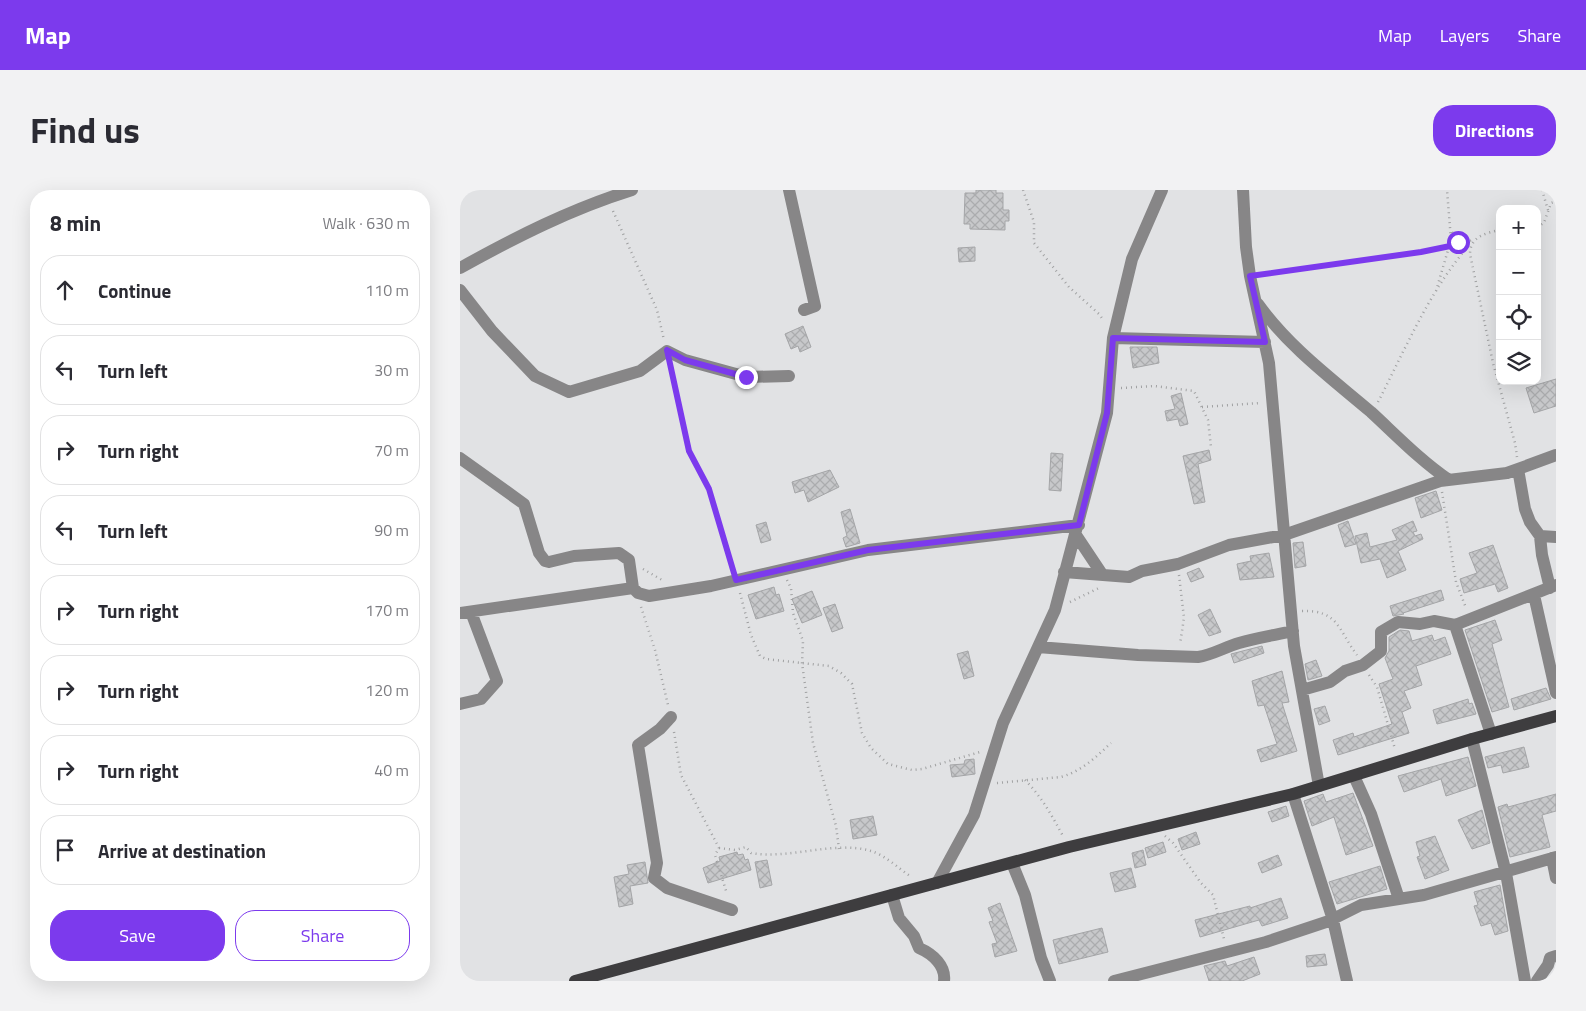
<!DOCTYPE html>
<meta charset="utf-8">
<style>
body{margin:0;font-family:"Titillium Web",sans-serif;background:#f2f2f3;color:#2b2b33}
.controls{position:absolute;right:15px;top:15px;display:grid;overflow:hidden;border-radius:10px;box-shadow:0 5px 20px #0002}
.controls button{width:45px;height:45px;display:grid;place-items:center;padding:0;border:0;border-bottom:1px solid #e1e1e2;background:#fff;color:#2b2b33;font:25px sans-serif}
.stop{position:absolute;width:15px;height:15px;margin:-11px;border:4px solid #7c3aed;border-radius:50%;background:#fff}
.stop.end{background:#7c3aed;border-color:#fff;box-shadow:0 1px 5px #0008}
.list{margin:0;padding:0;list-style:none}
h2{display:flex;justify-content:space-between;align-items:center;height:65px;margin:0;padding:0 20px;font-size:21px}
h2 small{font-size:16px;font-weight:400;color:#7c7c81}
.list li{display:grid;grid-template-columns:32px 1fr auto;gap:15px;align-items:center;box-sizing:border-box;height:70px;margin:0 10px 10px;padding:0 10px;border:1px solid #e1e1e2;border-radius:20px}
.list b{display:block;font-size:19px;white-space:nowrap}
.list em{font-size:16px;font-style:normal;color:#7c7c81}
.actions{display:flex;gap:10px;padding:15px 20px}
.actions a{flex:1;padding:11px 0;border:1px solid #7c3aed;border-radius:20px;text-align:center;font-size:18px;color:#7c3aed}
.actions .main{background:#7c3aed;color:#fff}
.icon{flex:none;width:28px;height:28px;fill:none;stroke:currentColor;stroke-width:2;stroke-linecap:round;stroke-linejoin:round}
.map{position:relative;flex:none;width:1096px;height:791px;overflow:hidden;border-radius:20px}
header{display:flex;align-items:center;gap:30px;box-sizing:border-box;height:70px;padding:0 25px;background:#7c3aed;color:#fff}
header strong{font-size:24px}
nav{display:flex;gap:28px;margin-inline-start:auto;font-size:18px}
.intro{display:flex;align-items:center;justify-content:space-between;box-sizing:border-box;height:120px;padding:0 30px}
h1{margin:0;font-size:35px}
.button{padding:12px 22px;border-radius:20px;background:#7c3aed;color:#fff;font-size:18px;font-weight:700}
main{display:flex;gap:30px;padding:0 30px}
aside{flex:1;background:#fff;border-radius:20px;box-shadow:0 5px 20px #0002}
.map>svg:first-child{display:block}
.building{fill:url(#building-cross-hatch);stroke:#a4a5a7}
.lines{fill:none;stroke-linecap:round;stroke-linejoin:round}
.path{stroke:#a0a1a2;stroke-width:2.5;stroke-dasharray:1 4;stroke-linecap:butt}
.minor{stroke:#878687;stroke-width:12}
.major{stroke:#3e3d3f;stroke-width:12}
.route{stroke:#7c3aed;stroke-width:6}
</style>
<header>
<strong>Map</strong>
<nav><a>Map</a><a>Layers</a><a>Share</a></nav>
</header>
<div class="intro"><h1>Find us</h1><a class="button">Directions</a></div>
<main>
<aside>
<h2>8 min<small>Walk · 630 m</small></h2>
<ul class="list">
<li><svg class="icon" aria-label="ahead" viewBox="0 0 24 24"><path d="M12 20V5M6 11l6-6 6 6"/></svg><div><b>Continue</b></div><em>110 m</em></li>
<li><svg class="icon" aria-label="left" viewBox="0 0 24 24"><path d="M17 20v-9H6M10 6l-5 5 5 5"/></svg><div><b>Turn left</b></div><em>30 m</em></li>
<li><svg class="icon" aria-label="right" viewBox="0 0 24 24"><path d="M7 20v-9h11M14 6l5 5-5 5"/></svg><div><b>Turn right</b></div><em>70 m</em></li>
<li><svg class="icon" aria-label="left" viewBox="0 0 24 24"><path d="M17 20v-9H6M10 6l-5 5 5 5"/></svg><div><b>Turn left</b></div><em>90 m</em></li>
<li><svg class="icon" aria-label="right" viewBox="0 0 24 24"><path d="M7 20v-9h11M14 6l5 5-5 5"/></svg><div><b>Turn right</b></div><em>170 m</em></li>
<li><svg class="icon" aria-label="right" viewBox="0 0 24 24"><path d="M7 20v-9h11M14 6l5 5-5 5"/></svg><div><b>Turn right</b></div><em>120 m</em></li>
<li><svg class="icon" aria-label="right" viewBox="0 0 24 24"><path d="M7 20v-9h11M14 6l5 5-5 5"/></svg><div><b>Turn right</b></div><em>40 m</em></li>
<li><svg class="icon" aria-label="arrive" viewBox="0 0 24 24"><path d="M6 21V4h12l-3 4 3 4H6"/></svg><div><b>Arrive at destination</b></div></li>
</ul>
<div class="actions"><a class="main">Save</a><a>Share</a></div>
</aside>
<div class="map">
<svg width="1096" height="791" viewBox="0 0 1096 791">
<defs>
<pattern id="building-cross-hatch" width="8" height="8" patternUnits="userSpaceOnUse" patternTransform="scale(1.25)"><rect width="8" height="8" fill="#c7c8ca"/><path d="M0 0l8 8M0 8l8-8" fill="none" stroke="#abacae"/></pattern>
</defs>
<rect width="100%" height="100%" fill="#e1e2e4"/>
<!-- building -->
<path class="building" d="M516,0H536V3H543V20H549V31H545V40L510,39V34H504L505,3H516Z
M515,57V71L499,72L498,58Z
M343,136L351,157L340,162L338,156L331,159L325,144Z
M670,157H697L699,173L673,178Z
M1096,189V216L1074,223L1066,198Z
M721,203L728,234L720,236L718,229L707,231L705,221L715,219L711,206Z
M749,260L751,270L738,274L745,312L734,314L723,266Z
M591,263L603,264L601,301L589,300Z
M370,280L379,297L348,312L344,300L335,303L332,292Z
M976,301L982,320L961,328L955,308Z
M390,319L400,353L386,357L383,348L387,346L381,322Z
M888,331L896,354L885,357L878,335Z
M953,331L957,341L953,342L955,346L961,344L963,349L938,361L946,380L927,388L920,369L901,373L895,346L907,343L910,357L937,350L932,340Z
M306,332L311,350L301,353L296,335Z
M843,352L846,376L835,378L833,353Z
M1033,355L1048,398L1038,402L1035,394L1004,403L1000,389L1017,383L1009,363Z
M809,363L814,387L780,390L777,374L791,371L790,366Z
M739,378L744,387L731,392L727,383Z
M314,397L316,405L319,404L324,421L296,429L288,405Z
M981,400L984,410L943,423L944,424L933,426L930,416Z
M352,401L362,425L342,433L332,409Z
M375,414L383,438L372,442L363,418Z
M750,419L761,442L749,446L738,425Z
M1035,430L1042,450L1032,454L1049,517L1032,522L1005,440Z
M940,440L949,441L952,451L972,445L974,451L985,447L991,464L956,476L962,495L944,501L951,518L942,522L949,543L878,565L873,550L893,543L894,547L932,534L919,494L933,489L925,468L929,461V447Z
M802,456L804,463L774,473L771,464Z
M508,461L514,486L504,489L497,464Z
M856,470L862,486L848,490L845,474Z
M822,481L829,512L822,513L837,561L801,572L797,560L817,554L804,515L798,516L792,491Z
M1086,498L1091,509L1054,520L1051,509Z
M1008,509L1009,514L1012,513L1016,524L977,534L973,520Z
M865,516L870,531L859,535L854,519Z
M1064,557L1069,577L1043,583L1041,575L1028,578L1025,567Z
M1008,567L1016,596L986,606L981,589L944,602L938,586Z
M514,569L515,584L492,587L490,575L504,574L505,570Z
M893,603L913,656L886,665L874,627L852,636L844,611L863,604L866,612Z
M1096,604V621L1082,625L1090,657L1050,667L1038,617L1047,614L1048,617Z
M826,616L829,626L812,632L808,622Z
M1022,620L1030,653L1012,659L998,630Z
M413,626L417,645L393,649L390,630Z
M736,642L740,654L722,660L718,649Z
M975,646L989,680L965,689L957,667L960,666L956,652Z
M703,652L706,662L688,668L685,658Z
M683,660L686,675L675,678L672,663Z
M277,662L278,665L283,664L285,670L288,669L291,680L248,693L243,678L260,671L259,667Z
M818,665L822,675L802,683L798,673Z
M307,670L312,695L300,698L295,672Z
M185,672L188,693L170,696L173,714L159,717L154,687L169,684L167,675Z
M920,676L927,699L877,714L869,692Z
M671,678L676,697L655,702L650,683Z
M1040,695L1048,741L1035,745L1031,733L1021,736L1014,716L1018,715L1014,702Z
M821,708L828,728L802,736L799,730L740,747L735,730L790,716V718Z
M540,713L557,761L535,767L532,754L537,753L529,732L533,731L528,718Z
M642,738L648,762L599,774L593,750Z
M865,764L867,775L847,777L846,766Z
M794,767L800,784L782,791H749L744,776L765,771L767,776Z"/>
<g class="lines">
<!-- path -->
<path class="path" d="M563,0L574,32V53L609,97L639,124L644,131
M1082,0L1088,20
M153,21L197,120L204,150
M1077,37L1084,33L1091,13L1096,11
M1040,40C1025,43 1010,47 1010,64L1033,173L1055,253L1057,267
M992,42L998,52L1006,59
M803,84L961,62L1014,50
M976,101L991,50L987,0
M211,177L229,261L249,299L273,378
M661,198L694,196L734,201L748,230L751,257
M918,212C946,158 970,99 1011,53
M742,217L800,213
M982,302L996,392L1006,418
M183,379L202,390
M719,385L724,428L720,454
M327,390L331,398L333,423L343,451L342,473L353,553L376,636L379,659
M280,403L291,445L300,466L306,469L369,476L381,483L392,494L402,543L411,558L428,574L452,580L462,579L520,562
M610,412L639,398
M181,417L195,460L208,515
M842,421C879,420 878,440 897,465
M909,485L917,497L935,559
M214,542L221,585L259,658L255,665L267,704
M565,590C582,607 592,626 603,646
M537,593L601,587C622,581 636,567 651,553
M705,646L713,653L741,693L753,705L764,749
M259,658L275,660L286,657L291,663C328,670 375,650 411,661C425,665 438,678 450,686"/>
<!-- minor -->
<path class="minor" d="M329,0L355,116L344,120
M783,0L786,57L790,86L809,173L834,456L859,596
M0,78C56,47 111,19 172,0
M0,100L32,141L75,186L109,202L180,181L207,161L225,170L287,187L329,186
M798,114C829,157 871,188 911,222C937,246 960,270 989,290
M653,148L805,152
M0,268L64,314L79,363L85,371L89,372L114,366L159,363L169,370L173,398L178,403L189,406L251,396L408,360L619,335
M1058,279L1065,319L1070,332L1080,346L1082,365L1090,398
M616,345L642,384
M1080,346L1096,347
M604,382L669,387L682,381L718,374L769,355L824,345L980,291L1047,283L1096,265
M1074,405L1096,503
M0,423L173,398
M995,435L1031,544
M578,457L678,465L738,467C752,465 765,457 779,453C796,448 815,445 833,441
M842,500L870,492L885,481L903,475L921,461V442L938,432L960,434L974,431L995,435L1096,395
M0,514L21,509L37,491L11,422
M211,527L200,539L178,555L197,673L194,688L207,698L272,720
M1012,549L1046,683L1065,791
M894,586L911,624L939,709
M833,604L873,730L887,791
M1092,668L1096,688
M552,673L565,705L581,768L590,791
M477,693L514,625L543,533L595,420L647,223L653,148L672,69L702,0
M432,705L439,728L454,746L459,758C473,764 486,776 484,791
M654,791L806,752L869,731L901,715L964,705L1096,667
M1077,791L1088,775L1090,768L1096,766"/>
<!-- major -->
<path class="major" d="M115,791L609,657L833,604L1012,549L1096,526"/>
</g>
<g class="lines">
<!-- route -->
<path class="route" d="M286,187L225,170L207,160L229,261L249,299L276,390L408,360L619,335L647,223L653,148L805,152L790,86L961,62L1000,54L998,52"/>
</g>
</svg>
<div class="controls">
<button>+</button>
<button>−</button>
<button><svg class="icon" aria-label="locate" viewBox="0 0 24 24"><circle cx="12" cy="12" r="6"/><path d="M12 2v4M12 18v4M2 12h4M18 12h4"/></svg></button>
<button><svg class="icon" aria-label="layers" viewBox="0 0 24 24"><path d="M12 4l9 5-9 5-9-5zM3 14l9 5 9-5"/></svg></button>
</div>
<div class="stop" style="left:998px;top:52px"></div>
<div class="stop end" style="left:286px;top:187px"></div>
</div>
</main>
